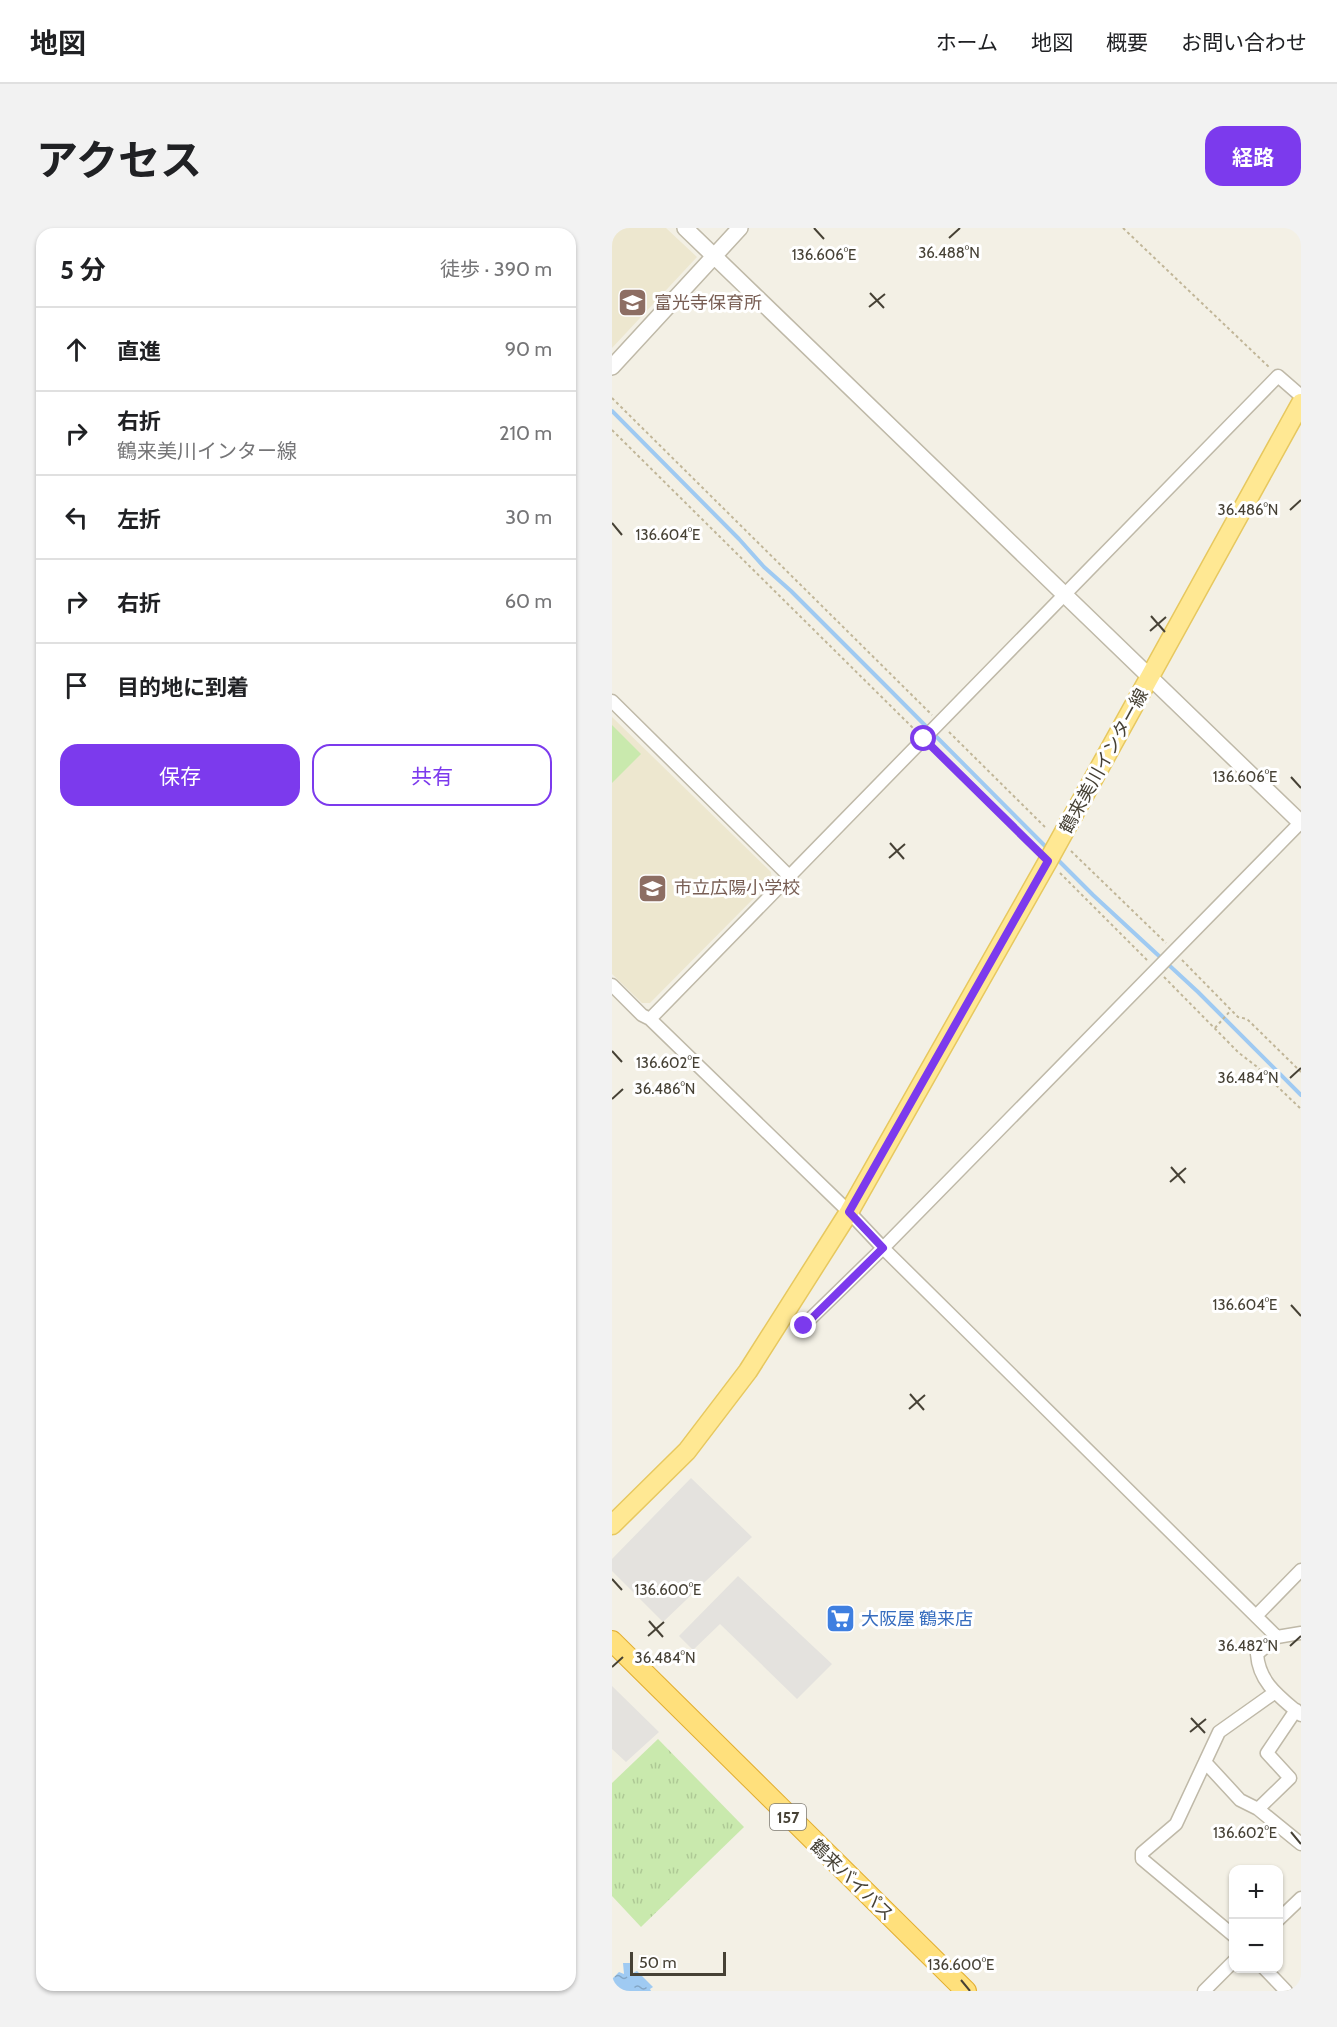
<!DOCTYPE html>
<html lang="ja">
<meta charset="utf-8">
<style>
body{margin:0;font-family:Cabin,"Noto Sans JP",sans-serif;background:#f2f2f2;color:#202124}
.controls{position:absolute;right:18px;bottom:18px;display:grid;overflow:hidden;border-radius:12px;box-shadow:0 2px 4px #0004}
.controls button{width:54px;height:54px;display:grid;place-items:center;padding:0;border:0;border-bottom:2px solid #e0e0e0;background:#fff;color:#202124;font:30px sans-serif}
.scale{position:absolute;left:18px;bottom:15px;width:96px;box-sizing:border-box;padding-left:6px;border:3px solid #464135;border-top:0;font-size:16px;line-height:21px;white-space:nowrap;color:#464135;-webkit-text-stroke:4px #fff;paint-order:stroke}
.stop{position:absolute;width:18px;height:18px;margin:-14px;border:4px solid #7c3aed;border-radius:50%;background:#fff}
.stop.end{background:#7c3aed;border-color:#fff;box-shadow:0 2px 6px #0008}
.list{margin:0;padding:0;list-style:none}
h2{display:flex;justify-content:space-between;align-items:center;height:78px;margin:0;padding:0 24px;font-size:26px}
h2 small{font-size:20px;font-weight:400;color:#757577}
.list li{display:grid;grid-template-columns:39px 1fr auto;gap:18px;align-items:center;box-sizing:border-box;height:84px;padding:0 24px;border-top:2px solid #e0e0e0}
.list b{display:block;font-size:22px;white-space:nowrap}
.list p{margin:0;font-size:20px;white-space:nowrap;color:#757577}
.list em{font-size:20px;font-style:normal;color:#757577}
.actions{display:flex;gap:12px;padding:18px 24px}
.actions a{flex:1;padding:14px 0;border:2px solid #7c3aed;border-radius:18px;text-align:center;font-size:21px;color:#7c3aed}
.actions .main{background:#7c3aed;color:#fff}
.icon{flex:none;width:33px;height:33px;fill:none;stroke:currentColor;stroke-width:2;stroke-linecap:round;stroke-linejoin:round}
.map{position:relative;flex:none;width:689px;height:1763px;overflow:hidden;border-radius:18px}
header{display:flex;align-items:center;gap:36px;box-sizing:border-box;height:84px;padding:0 30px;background:#fff;border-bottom:2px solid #e0e0e0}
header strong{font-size:28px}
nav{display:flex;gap:33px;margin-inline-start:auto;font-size:21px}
.intro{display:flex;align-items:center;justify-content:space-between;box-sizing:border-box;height:144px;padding:0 36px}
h1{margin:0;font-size:42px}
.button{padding:15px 27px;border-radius:18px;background:#7c3aed;color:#fff;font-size:21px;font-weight:700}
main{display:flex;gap:36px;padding:0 36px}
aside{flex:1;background:#fff;border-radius:18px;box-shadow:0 2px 4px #0004}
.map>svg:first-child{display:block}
.education{fill:#ede7cf}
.grass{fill:url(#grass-tufts)}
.garden{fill:#c9e9ad}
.parking{fill:#e4e2de}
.water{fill:url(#water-ripples)}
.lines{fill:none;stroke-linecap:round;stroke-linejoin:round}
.stream{stroke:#9fcaf2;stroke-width:4}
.minor-casing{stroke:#bfb9a8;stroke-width:15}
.tertiary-casing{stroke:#bfb9a8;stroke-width:18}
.primary-casing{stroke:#e7c85f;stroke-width:21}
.trunk-casing{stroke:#e2ae31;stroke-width:22}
.path{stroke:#c1b698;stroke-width:2;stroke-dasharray:3 3;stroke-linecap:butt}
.minor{stroke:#fff;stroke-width:12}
.tertiary{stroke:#fff;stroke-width:15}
.primary{stroke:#ffe893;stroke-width:18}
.trunk{stroke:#ffe07c;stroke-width:20}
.route{stroke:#7c3aed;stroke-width:8}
.ticks{fill:none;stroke:#464135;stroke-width:2}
.labels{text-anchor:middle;stroke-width:6;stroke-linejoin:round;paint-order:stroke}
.shield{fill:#fff;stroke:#7e7a72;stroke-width:1.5}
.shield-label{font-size:16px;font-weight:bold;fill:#464135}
.education-label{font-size:18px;fill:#785e54;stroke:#fff;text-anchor:start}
.street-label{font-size:18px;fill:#464135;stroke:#fff}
.shop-label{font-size:18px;fill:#366cbe;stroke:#fff;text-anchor:start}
.ticks-label{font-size:15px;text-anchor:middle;fill:#464135;stroke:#fff;stroke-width:6;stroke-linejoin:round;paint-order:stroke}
</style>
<header>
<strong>地図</strong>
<nav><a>ホーム</a><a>地図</a><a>概要</a><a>お問い合わせ</a></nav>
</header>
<div class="intro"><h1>アクセス</h1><a class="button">経路</a></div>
<main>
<aside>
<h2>5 分<small>徒歩 · 390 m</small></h2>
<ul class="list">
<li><svg class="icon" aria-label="ahead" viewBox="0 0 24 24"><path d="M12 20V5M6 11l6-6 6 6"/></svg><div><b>直進</b></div><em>90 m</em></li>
<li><svg class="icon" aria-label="right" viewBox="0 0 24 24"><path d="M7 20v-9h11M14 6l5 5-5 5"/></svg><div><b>右折</b><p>鶴来美川インター線</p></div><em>210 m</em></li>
<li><svg class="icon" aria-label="left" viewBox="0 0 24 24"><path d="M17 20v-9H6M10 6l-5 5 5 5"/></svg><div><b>左折</b></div><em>30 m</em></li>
<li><svg class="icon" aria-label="right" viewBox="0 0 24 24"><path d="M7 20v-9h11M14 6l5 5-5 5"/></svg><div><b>右折</b></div><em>60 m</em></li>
<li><svg class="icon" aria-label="arrive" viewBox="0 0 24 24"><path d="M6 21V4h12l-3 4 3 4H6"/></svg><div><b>目的地に到着</b></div></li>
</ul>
<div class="actions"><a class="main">保存</a><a>共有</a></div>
</aside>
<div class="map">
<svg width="689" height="1763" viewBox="0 0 689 1763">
<defs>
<pattern id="grass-tufts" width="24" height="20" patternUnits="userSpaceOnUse" patternTransform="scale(1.5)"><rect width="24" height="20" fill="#c9e9ad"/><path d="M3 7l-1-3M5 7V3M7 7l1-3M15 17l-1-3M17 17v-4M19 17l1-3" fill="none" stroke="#aec995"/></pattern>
<pattern id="water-ripples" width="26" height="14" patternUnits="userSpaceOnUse" patternTransform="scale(1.5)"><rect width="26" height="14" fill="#9fcaf2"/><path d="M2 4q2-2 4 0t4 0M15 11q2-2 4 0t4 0" fill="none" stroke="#83a6c5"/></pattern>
</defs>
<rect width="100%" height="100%" fill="#f3f0e5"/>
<!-- education -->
<path class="education" d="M0,0H54L85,29L0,120Z
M0,489L159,644L160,652L38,775H30L0,746Z"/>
<!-- grass -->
<path class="grass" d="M46,1511L132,1599L29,1699L0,1668V1555Z"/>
<!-- garden -->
<path class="garden" d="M0,497L29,526L0,555Z"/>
<!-- parking -->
<path class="parking" d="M79,1250L140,1309L51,1394L0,1343V1331Z
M126,1348L220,1436L185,1471L108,1396L81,1422L67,1408Z
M0,1458L47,1504L14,1534L0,1521Z"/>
<!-- water -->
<path class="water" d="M11,1735H21V1745L25,1743L41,1759L38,1761L39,1763H0V1751L7,1744L12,1746Z"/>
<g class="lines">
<!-- stream -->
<path class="stream" d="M0,183L127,311L152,339L179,363L272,456L437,622
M444,630L481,667L586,764L689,867"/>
<defs>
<path id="minor" d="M0,473L177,648
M0,757L30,787L38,791L237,984L271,1020L665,1409L689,1405
M38,791L666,148L689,168
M191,1098L271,1020L688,595
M644,1388L689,1342
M665,1409L645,1426C647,1455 668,1469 689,1487
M593,1534L628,1572L646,1581L689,1616
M646,1581L678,1550L655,1525L684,1482
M666,1692L689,1670
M622,1708L530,1631V1625L564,1596L607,1504L662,1465
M652,1740L674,1763
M592,1763L622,1733"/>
<path id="tertiary" d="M73,0L689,595
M0,139L128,0"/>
<path id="primary" d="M0,1297L75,1223L136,1143L237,984L436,633L689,175"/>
<path id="trunk" d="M0,1413L354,1763"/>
</defs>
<!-- minor casing -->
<use href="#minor" class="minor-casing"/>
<!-- tertiary casing -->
<use href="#tertiary" class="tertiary-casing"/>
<!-- primary casing -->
<use href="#primary" class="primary-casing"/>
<!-- trunk casing -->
<use href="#trunk" class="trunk-casing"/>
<!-- path -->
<path class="path" d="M511,0L658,140
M0,170L320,487
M0,202L303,502
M337,504L435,601
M320,519L425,622
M459,623L554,715
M448,645L535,732
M570,732L626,789L635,791L689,844
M552,749L627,825L644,838L689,881
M603,800L619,782"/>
<!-- minor -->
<use href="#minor" class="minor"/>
<!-- tertiary -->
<use href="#tertiary" class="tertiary"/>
<!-- primary -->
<use href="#primary" class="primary"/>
<!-- trunk -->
<use href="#trunk" class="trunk"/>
</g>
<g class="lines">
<!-- route -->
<path class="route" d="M192,1098L271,1020L237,984L436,633L312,511"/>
</g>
<!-- ticks -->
<path class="ticks" d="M202,0L212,11M337,10L348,0M258,65L272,80M257,79L273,66M678,282L689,272M0,295L10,307M539,388L553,404M538,403L554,389M679,549L689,560M278,615L292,631M277,630L293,616M0,823L10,834M678,850L689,840M0,871L11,861M559,939L573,955M558,954L574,940M679,1077L689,1088M298,1166L312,1182M297,1181L313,1167M0,1351L10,1362M37,1393L51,1409M36,1408L52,1394M678,1418L689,1408M0,1439L11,1429M579,1490L593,1505M578,1504L594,1491M679,1604L689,1616M349,1752L358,1763"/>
<!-- icons -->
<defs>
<symbol id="school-square" viewBox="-11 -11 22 22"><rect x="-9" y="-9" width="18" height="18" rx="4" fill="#8d6e63" stroke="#fff"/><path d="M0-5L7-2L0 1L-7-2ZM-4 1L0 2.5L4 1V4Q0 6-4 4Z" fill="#fff"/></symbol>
<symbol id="supermarket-square" viewBox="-11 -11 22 22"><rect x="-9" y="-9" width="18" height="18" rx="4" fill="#3f7fe0" stroke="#fff"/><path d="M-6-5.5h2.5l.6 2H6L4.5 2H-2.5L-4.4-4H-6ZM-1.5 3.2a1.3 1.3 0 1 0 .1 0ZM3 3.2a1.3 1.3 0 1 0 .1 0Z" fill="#fff"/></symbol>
</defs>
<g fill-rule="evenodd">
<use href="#school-square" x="4" y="58" width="33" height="33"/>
<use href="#school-square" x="24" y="644" width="33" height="33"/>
<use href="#supermarket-square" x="212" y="1374" width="33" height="33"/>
</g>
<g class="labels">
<!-- shield labels -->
<rect class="shield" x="158" y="1576" width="36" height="26" rx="4.5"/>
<g class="shield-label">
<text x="176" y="1595">157</text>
</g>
<!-- education labels -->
<g class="education-label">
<text x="42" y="81">富光寺保育所</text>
<text x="62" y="666">市立広陽小学校</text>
</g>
<!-- street labels -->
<g class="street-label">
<text transform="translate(492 533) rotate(-61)" y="6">鶴来美川インター線</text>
<text transform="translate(240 1652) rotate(44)" y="6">鶴来バイパス</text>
</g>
<!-- shop labels -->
<g class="shop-label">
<text x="249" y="1397">大阪屋 鶴来店</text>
</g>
</g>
<g class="ticks-label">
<text x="337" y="30">36.488°N</text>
<text x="212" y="32">136.606°E</text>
<text x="636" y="287">36.486°N</text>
<text x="56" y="312">136.604°E</text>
<text x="633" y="554">136.606°E</text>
<text x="56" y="840">136.602°E</text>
<text x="636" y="855">36.484°N</text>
<text x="53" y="866">36.486°N</text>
<text x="633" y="1082">136.604°E</text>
<text x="56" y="1367">136.600°E</text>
<text x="636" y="1423">36.482°N</text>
<text x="53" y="1435">36.484°N</text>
<text x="633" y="1610">136.602°E</text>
<text x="349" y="1742">136.600°E</text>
</g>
</svg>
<div class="controls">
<button>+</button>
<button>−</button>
</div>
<div class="scale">50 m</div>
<div class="stop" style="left:312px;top:511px"></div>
<div class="stop end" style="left:192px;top:1098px"></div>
</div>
</main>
